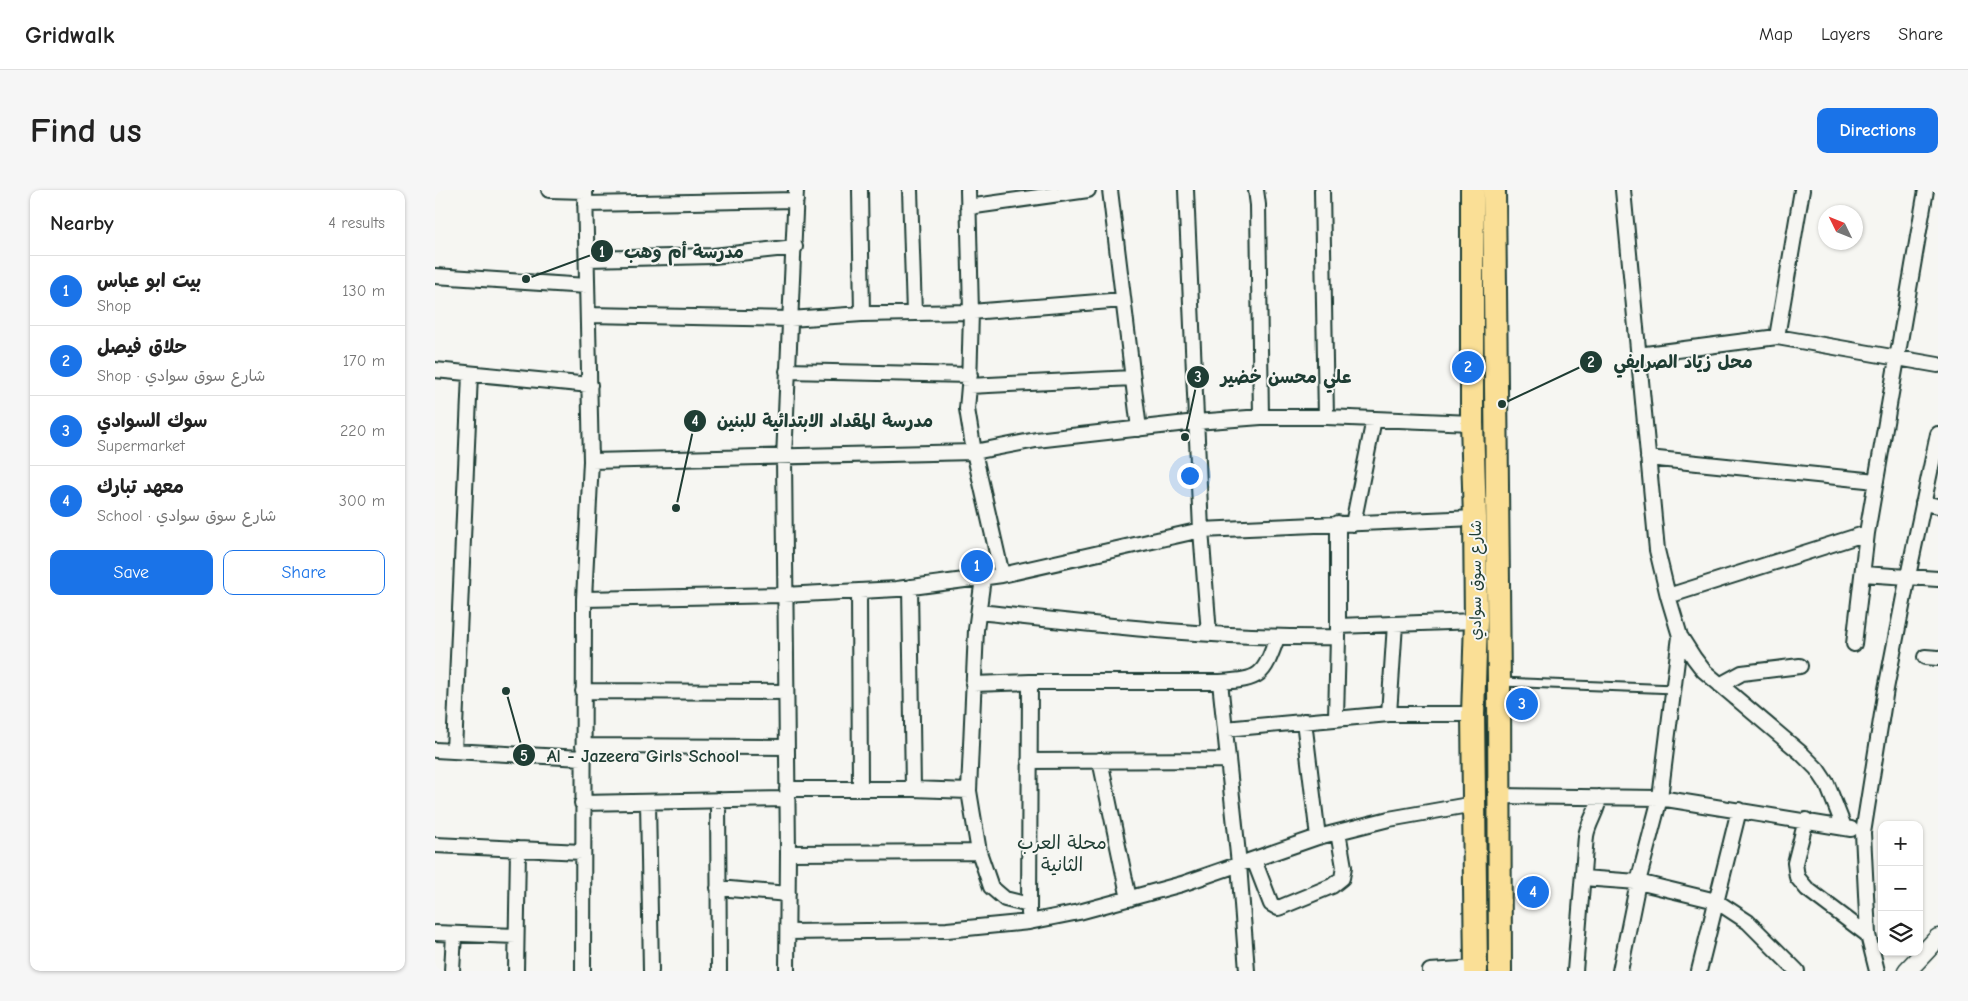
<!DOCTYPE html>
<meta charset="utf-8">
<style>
body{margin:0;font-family:"Comic Neue","Playpen Sans Arabic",sans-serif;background:#f6f6f6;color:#222}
.controls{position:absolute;right:15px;bottom:15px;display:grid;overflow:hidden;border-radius:10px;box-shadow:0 1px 4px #0004}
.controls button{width:45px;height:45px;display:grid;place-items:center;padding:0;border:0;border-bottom:1px solid #e0e0e0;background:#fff;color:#222;font:25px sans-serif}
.compass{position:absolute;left:1383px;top:15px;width:45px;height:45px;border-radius:50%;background:#fff;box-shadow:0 1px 4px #0004;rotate:313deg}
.you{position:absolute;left:754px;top:285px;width:18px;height:18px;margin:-12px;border:4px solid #fff;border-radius:50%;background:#1a73e8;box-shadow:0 0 0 8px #1a73e833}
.badge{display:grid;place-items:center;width:32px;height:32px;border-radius:50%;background:#1a73e8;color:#fff;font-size:16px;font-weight:700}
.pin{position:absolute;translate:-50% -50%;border:2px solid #fff;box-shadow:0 1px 5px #0006}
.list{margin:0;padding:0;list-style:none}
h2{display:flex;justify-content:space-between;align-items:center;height:65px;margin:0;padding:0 20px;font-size:21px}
h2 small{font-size:16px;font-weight:400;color:#767676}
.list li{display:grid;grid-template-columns:32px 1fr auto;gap:15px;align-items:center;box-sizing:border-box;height:70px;padding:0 20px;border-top:1px solid #e0e0e0}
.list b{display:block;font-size:19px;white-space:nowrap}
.list p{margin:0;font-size:16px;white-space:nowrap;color:#767676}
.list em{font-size:16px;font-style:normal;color:#767676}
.actions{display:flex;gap:10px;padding:15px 20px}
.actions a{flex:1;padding:11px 0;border:1px solid #1a73e8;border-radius:10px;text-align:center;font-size:18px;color:#1a73e8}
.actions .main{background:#1a73e8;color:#fff}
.icon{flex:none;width:28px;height:28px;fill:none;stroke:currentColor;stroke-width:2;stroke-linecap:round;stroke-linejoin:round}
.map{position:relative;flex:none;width:1503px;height:781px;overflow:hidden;border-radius:10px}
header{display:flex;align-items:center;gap:30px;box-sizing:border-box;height:70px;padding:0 25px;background:#fff;border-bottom:1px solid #e0e0e0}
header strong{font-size:24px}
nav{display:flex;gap:28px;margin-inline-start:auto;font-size:18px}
.intro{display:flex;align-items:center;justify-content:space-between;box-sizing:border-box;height:120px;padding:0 30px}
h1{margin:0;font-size:35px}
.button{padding:12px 22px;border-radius:10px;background:#1a73e8;color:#fff;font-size:18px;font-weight:700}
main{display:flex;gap:30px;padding:0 30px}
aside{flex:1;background:#fff;border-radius:10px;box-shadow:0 1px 4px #0004}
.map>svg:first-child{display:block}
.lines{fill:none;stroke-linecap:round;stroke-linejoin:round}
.service-casing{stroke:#1f3d34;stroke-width:11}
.minor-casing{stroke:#1f3d34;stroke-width:18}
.tertiary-casing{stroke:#1f3d34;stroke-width:21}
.primary-casing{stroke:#1f3d34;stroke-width:26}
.service{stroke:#f6f6f2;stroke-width:7}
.minor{stroke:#f6f6f2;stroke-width:14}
.tertiary{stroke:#f6f6f2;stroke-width:18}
.primary{stroke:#fadf96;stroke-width:22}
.labels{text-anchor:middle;stroke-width:4;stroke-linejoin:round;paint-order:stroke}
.street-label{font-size:16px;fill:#1f3d34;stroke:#f6f6f2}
.quarter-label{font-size:19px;fill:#1f3d34;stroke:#f6f6f2}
.leader{fill:none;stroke:#1f3d34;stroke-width:2}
.callout-dot{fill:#1f3d34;stroke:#f6f6f2;stroke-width:2}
.mark-label{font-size:15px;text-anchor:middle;font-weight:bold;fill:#fff}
.callout-label{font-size:18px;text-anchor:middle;font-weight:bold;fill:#1f3d34;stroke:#f6f6f2;stroke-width:4;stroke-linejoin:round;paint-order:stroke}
</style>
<header>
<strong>Gridwalk</strong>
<nav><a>Map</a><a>Layers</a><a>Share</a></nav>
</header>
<div class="intro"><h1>Find us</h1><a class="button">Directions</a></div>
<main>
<aside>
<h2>Nearby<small>4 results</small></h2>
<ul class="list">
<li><span class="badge">1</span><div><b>بيت ابو عباس</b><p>Shop</p></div><em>130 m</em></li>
<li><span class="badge">2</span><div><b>حلاق فيصل</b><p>Shop · شارع سوق سوادي</p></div><em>170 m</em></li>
<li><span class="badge">3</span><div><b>سوك السوادي</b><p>Supermarket</p></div><em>220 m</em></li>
<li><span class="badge">4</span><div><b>معهد تبارك</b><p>School · شارع سوق سوادي</p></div><em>300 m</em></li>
</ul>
<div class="actions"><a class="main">Save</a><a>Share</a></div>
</aside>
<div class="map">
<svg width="1503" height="781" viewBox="0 0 1503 781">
<rect width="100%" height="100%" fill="#f6f6f2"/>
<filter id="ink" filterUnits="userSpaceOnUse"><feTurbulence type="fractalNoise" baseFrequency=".02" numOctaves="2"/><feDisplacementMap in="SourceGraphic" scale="10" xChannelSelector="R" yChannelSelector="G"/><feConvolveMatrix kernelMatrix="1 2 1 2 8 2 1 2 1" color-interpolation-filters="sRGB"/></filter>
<g filter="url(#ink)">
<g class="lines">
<defs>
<path id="service" d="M1067,492L1240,499"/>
<path id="minor" d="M114,0L150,1
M425,0L427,124
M475,0L479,123
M533,0L536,122L534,196L532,219L539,262L567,385
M675,0L704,239
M751,0L766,340L774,444
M821,0L823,15L826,227
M887,0L891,227
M1188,0L1222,360L1233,406L1245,446L1259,468L1269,481L1366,563L1382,579L1392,594L1409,637
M150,14L361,10
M533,17L653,0
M152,69L278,66L360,57
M0,86L152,96
M153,125L355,129L427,124L536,122L688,110
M1342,147L1367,0
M1203,165L1342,147L1503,175
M0,180L155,195
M352,181L535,185
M534,196L698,188
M1213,268L1441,291
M156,271L539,262L601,250L761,232L826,227H891L1037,233
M1488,313L1503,316
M918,334L939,229
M1428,384L1503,389
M548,388L541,440L534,601L544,662L556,697L570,709L594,715
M475,397L478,599
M424,401L425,599
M1233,406L1432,343
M149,409L349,405L462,399L567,385L766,340L1040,328
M544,422C663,435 782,449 903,447
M903,436L1041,431
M1419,454L1432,343L1491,0
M1490,467L1503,468
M785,492L804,674L812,781
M538,494L595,492H785C826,489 828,487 842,448
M1285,495L1307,483L1365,476
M148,501L351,502
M954,524L960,434
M901,528L903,447V333
M869,531L883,647
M790,539L954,524H1038
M148,556L351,557
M0,560L147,568
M19,561L35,184
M665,570L694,709
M594,571L793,570
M352,599H478L534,601
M1064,606L1225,608L1416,639
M283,610L284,781
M213,612L216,781
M147,613L352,609
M1371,630L1360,673L1362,687L1372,699L1433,745
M0,655L147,662
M353,663L544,662
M819,670L836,714L843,718L846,717L897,696L907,688L909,677L903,642
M1148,688L1203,692L1281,711L1313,732L1362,781
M283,698L353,704
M594,724L595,492
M353,742L512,740L594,732L644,722L747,694L883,647L954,629L1039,614
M0,743L81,746
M17,781L19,744
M81,781L83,659
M148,781L149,409L156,271L150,0
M352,781L353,663L349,268L361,0
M995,781L1041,778
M1140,781L1151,646C1153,632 1163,621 1164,607
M1185,781L1203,692L1225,608L1245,446
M1264,781L1304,620
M1442,781L1433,745L1428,643L1451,499L1473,386L1503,244"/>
<path id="tertiary" d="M1472,781L1503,748"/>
<path id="primary" d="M1037,0V233L1040,328L1041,431L1038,524L1041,781
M1059,0L1064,492L1065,781"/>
</defs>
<!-- service casing -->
<use href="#service" class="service-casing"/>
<!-- minor casing -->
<use href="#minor" class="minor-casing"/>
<!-- tertiary casing -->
<use href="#tertiary" class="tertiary-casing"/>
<!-- primary casing -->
<use href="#primary" class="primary-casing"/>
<!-- service -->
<use href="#service" class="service"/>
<!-- minor -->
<use href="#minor" class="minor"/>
<!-- tertiary -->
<use href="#tertiary" class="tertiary"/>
<!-- primary -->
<use href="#primary" class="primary"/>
</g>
</g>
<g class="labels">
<!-- street labels -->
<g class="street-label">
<text transform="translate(1040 390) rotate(-90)" y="6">شارع سوق سوادي</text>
</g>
<!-- quarter labels -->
<g class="quarter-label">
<text x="627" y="659">محلة العرب<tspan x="627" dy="22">الثانية</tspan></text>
</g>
</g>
<!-- callouts -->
<path class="leader" d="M91 89L167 61M1067 214L1156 172M750 247L763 187M241 318L260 231M71 501L89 565"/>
<g class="callout-dot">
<circle cx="91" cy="89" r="5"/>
<circle cx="1067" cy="214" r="5"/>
<circle cx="750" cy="247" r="5"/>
<circle cx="241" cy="318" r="5"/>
<circle cx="71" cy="501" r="5"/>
<circle cx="167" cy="61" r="12"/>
<circle cx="1156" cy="172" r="12"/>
<circle cx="763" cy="187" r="12"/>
<circle cx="260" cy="231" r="12"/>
<circle cx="89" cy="565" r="12"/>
</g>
<g class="mark-label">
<text x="167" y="67">1</text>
<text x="1156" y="177">2</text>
<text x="763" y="192">3</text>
<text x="260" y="236">4</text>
<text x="89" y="571">5</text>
</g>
<g class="callout-label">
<text x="249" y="68">مدرسة أم وهب</text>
<text x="1248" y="178">محل زياد الصرايفي</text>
<text x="851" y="193">علي محسن خضير</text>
<text x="390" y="237">مدرسة المقداد الابتدائية للبنين</text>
<text x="208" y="572">Al - Jazeera Girls School</text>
</g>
</svg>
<div class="controls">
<button>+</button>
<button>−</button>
<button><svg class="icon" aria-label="layers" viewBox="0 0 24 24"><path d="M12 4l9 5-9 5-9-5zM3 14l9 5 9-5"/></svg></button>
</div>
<svg class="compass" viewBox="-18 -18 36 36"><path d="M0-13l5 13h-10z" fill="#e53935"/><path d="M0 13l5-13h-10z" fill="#767676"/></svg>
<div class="you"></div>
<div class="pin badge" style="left:542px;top:376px">1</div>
<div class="pin badge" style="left:1033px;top:177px">2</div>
<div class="pin badge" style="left:1087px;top:514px">3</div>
<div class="pin badge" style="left:1098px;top:702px">4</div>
</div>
</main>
